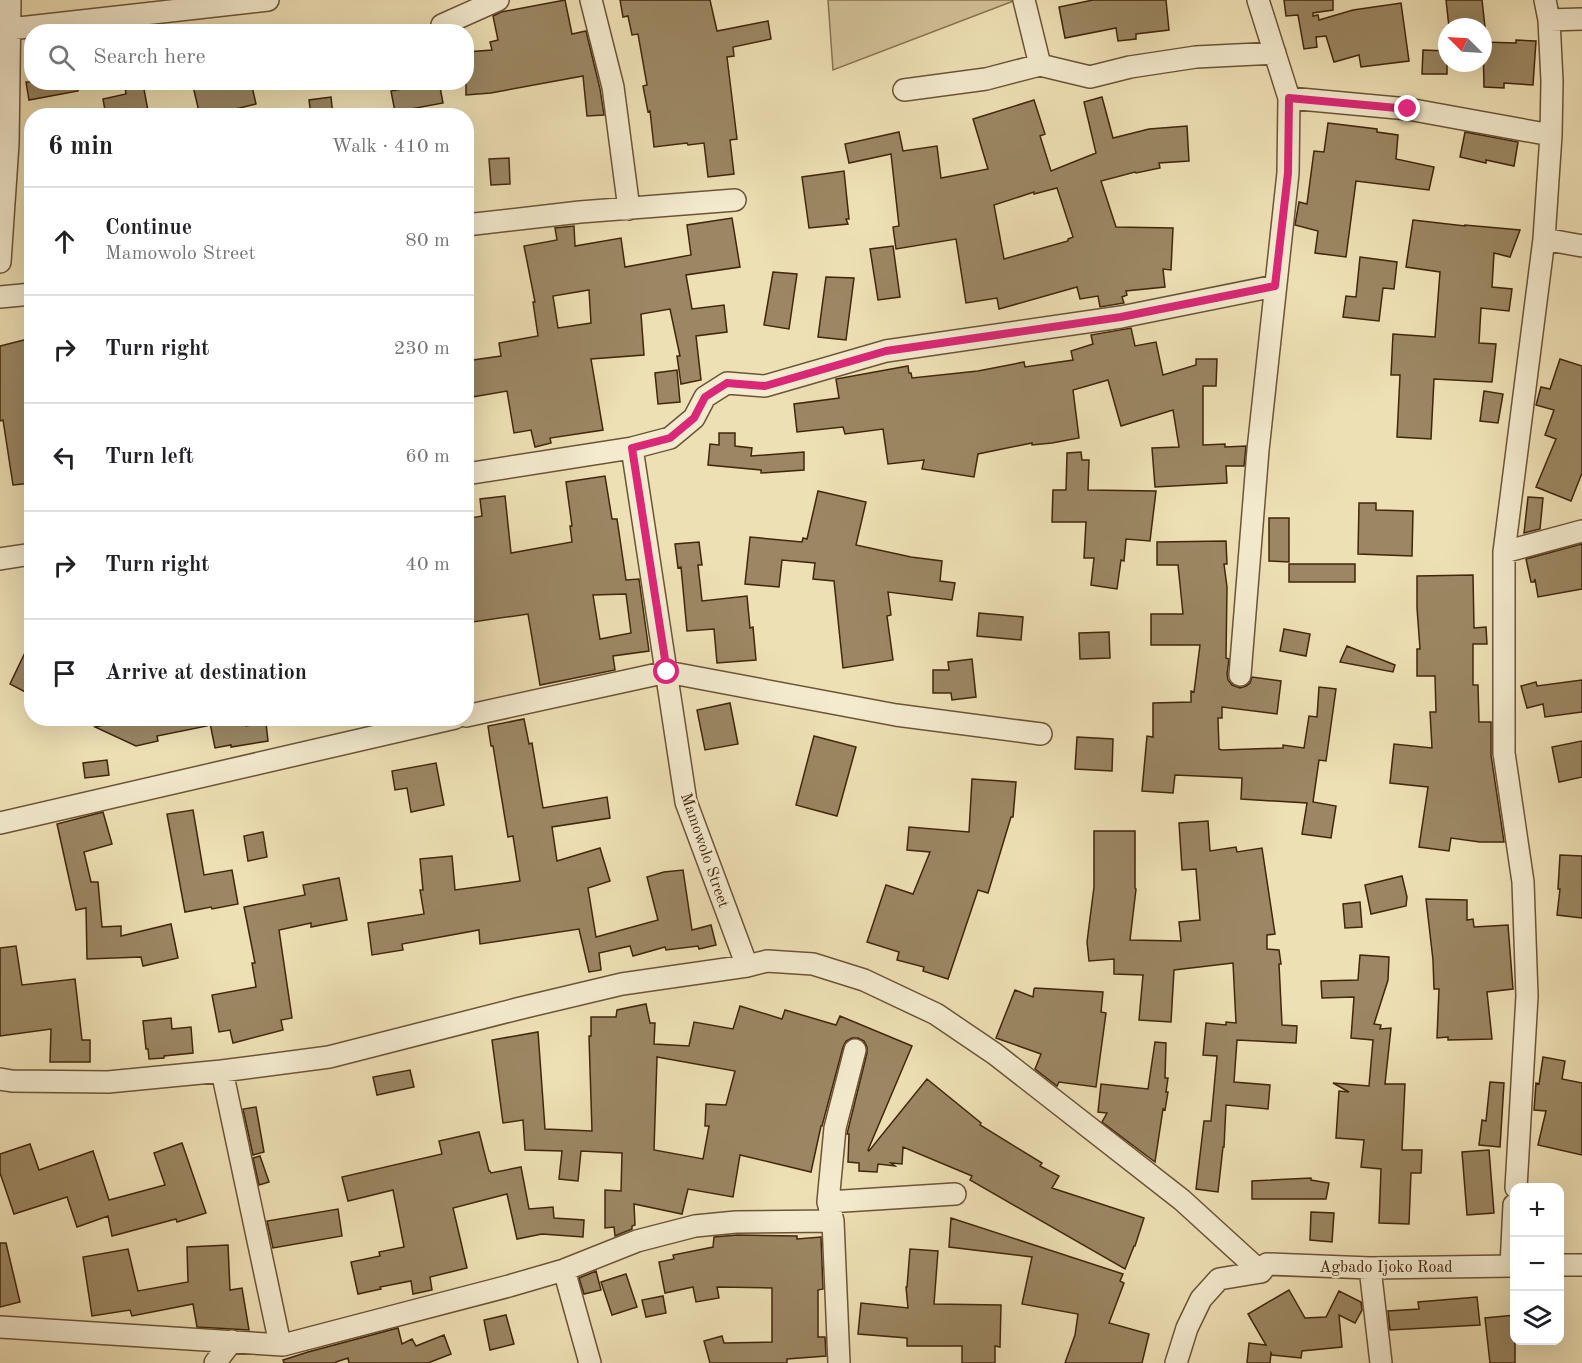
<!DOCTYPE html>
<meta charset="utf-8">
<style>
body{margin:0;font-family:"Old Standard TT",serif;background:#f6f6f6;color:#202124}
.controls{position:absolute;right:18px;bottom:18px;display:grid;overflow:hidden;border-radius:12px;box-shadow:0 6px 24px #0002}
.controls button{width:54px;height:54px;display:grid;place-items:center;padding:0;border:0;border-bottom:2px solid #e0e0e0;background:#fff;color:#202124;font:30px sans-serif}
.compass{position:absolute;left:1438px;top:18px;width:54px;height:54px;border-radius:50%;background:#fff;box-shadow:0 6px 24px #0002;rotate:294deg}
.stop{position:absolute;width:18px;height:18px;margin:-14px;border:4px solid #db2777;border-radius:50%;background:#fff}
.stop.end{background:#db2777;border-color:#fff;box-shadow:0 2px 6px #0008}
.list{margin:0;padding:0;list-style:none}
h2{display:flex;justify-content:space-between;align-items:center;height:78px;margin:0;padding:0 24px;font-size:26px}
h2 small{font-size:20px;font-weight:400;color:#757577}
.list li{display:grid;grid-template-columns:39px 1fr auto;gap:18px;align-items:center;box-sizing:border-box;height:108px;padding:0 24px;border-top:2px solid #e0e0e0}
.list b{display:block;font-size:22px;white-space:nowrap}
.list p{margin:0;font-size:20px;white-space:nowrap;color:#757577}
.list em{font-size:20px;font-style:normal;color:#757577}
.icon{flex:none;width:33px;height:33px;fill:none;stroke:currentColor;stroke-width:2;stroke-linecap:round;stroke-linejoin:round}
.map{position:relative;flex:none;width:1582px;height:1363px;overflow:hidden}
.search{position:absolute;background:#fff;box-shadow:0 6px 24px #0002;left:24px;top:24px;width:450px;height:66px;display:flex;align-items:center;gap:15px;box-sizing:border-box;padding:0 21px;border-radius:24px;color:#757577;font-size:22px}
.panel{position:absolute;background:#fff;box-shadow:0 6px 24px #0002;left:24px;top:108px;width:450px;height:618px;border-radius:24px}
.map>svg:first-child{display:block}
.green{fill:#d1c098;stroke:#897352;stroke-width:1.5}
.building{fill:#9b8763;stroke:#41260b;stroke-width:1.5;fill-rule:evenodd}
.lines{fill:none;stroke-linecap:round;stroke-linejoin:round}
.minor-casing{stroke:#6c5436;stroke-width:24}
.minor{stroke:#f4ebcf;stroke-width:21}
.route{stroke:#db2777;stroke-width:8}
.labels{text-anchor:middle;stroke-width:5;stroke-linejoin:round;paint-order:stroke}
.street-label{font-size:16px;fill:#41260b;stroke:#f4ebcf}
</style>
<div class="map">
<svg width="1582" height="1363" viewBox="0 0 1582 1363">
<rect width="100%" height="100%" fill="#eee0b5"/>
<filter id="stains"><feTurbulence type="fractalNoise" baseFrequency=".00333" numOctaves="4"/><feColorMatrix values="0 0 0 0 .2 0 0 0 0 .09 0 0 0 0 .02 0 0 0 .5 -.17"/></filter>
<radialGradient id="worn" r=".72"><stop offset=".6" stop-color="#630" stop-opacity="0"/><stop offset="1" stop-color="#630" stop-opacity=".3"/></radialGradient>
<!-- green -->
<path class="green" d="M828,0H1016L833,70Z"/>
<!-- building -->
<path class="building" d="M565,0L572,34L586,31L600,89L604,115L587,116L583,76L491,93L466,95V52L492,50L490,42L498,40L493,16L501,12Z
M620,0H710L717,31L768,21L771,39L733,47L734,56L727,57L737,139L730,140L734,174L708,177L704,143L688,145L687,143L654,147L650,111L648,112L643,86L647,85L638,34L632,35L628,16L623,17Z
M1093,0H1166L1169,30L1136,34V39L1118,41L1116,28L1065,38L1059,7Z
M1284,0H1333V10L1313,13V16L1318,15L1319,20L1353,10L1401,3L1409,61L1361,67L1359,55L1334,62L1326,36L1316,37L1317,47L1304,49L1298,15L1286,16Z
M1446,0H1482L1485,27H1449Z
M1516,40L1536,41L1533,85L1504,83V88L1484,87L1483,42L1516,43Z
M1423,50L1447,51V74H1422Z
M26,82H77L78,91L29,100Z
M192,82H251L256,104L207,116H200Z
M439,82L443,103L395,112L391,91Z
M143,84L149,116H106L103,99L126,94L125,87Z
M331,97L333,116H311L309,100Z
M1102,97L1113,138L1149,129L1187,126L1189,161L1159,163L1160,168L1136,173L1135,172L1101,181L1116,227L1173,228L1171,270L1163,269L1165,287L1126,291L1127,295L1122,297L1124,303L1100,307L1098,296L1080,299L1077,287L999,309L997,298L966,303L956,239L896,249L893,227L899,226L891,154L849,163L845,144L899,132L903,151L937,146L941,178L988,169L973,119L1034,100L1045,134L1040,136L1051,171L1096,153L1084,102ZM1057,188L1073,237L1068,239V241L1004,259L994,205L1034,192V194Z
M1328,123L1377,129V132L1398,135L1396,159L1434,167L1429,190L1356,181L1346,257L1315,253L1318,231L1295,225L1299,202L1307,204L1314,151L1324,152Z
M1465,132L1518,142L1514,166L1486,160V163L1460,157Z
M509,158L510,184L491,185L489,159Z
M844,171L849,219H846L848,224L809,228L802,177Z
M732,218L740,267L686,275L692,309L724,305L727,332L696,336L701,380L681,384L677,356H680L670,309L641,314L644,355L591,359L603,430L550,438L551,443L535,447L531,430L514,433L507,391L466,398V361L501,356L499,343L538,336L533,302H535L524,246L557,240L555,228L574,226L575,246L621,238L625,267L691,255L687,225ZM589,290L591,323L558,328L553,296Z
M1413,220L1465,226V225L1520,230L1510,257L1494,253L1492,287L1512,289L1509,311L1481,308L1479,343L1496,344L1492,382L1434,379L1431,439L1397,437L1400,375H1391L1393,334L1435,337L1440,272L1406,267Z
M893,246L900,297L878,300L870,249Z
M1360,257L1397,262L1394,289L1383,288L1379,321L1343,317L1346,296L1356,297Z
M773,272L797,274L789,329L764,325Z
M826,277L854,278L846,340L818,337Z
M1131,328L1135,346L1156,342L1163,375L1196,365V359H1217L1216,386H1203V445L1225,444V447L1246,446L1244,466H1226L1227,483L1155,487L1152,448L1179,447L1173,410L1121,426L1108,380L1073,390L1079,438L1052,443L1032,445V443L978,454L974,477L922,469L924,460L888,464L883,429L845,434L843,427L797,432L794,404L839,398L836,379L908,366L909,373H911L912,378L978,371L1024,362L1025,367L1073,360L1071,351L1093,344L1091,335Z
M32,338V483L13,485L3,420L0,421V346Z
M1560,359L1582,366V473L1571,501L1536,487L1556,439L1545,435L1554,410L1536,405L1541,387L1550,389Z
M677,370L680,402L658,404L655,373Z
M1484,391L1503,394L1498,423L1480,421Z
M719,433H735V446L752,448L751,456L804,452V470L761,473V470L708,465L710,444L719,445Z
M1081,452L1082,460H1089L1088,490L1156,491L1150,541L1126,539L1124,561L1121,560L1117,589L1091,585L1094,558H1084L1086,522H1052L1053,490H1066L1067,453Z
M605,476L612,519H617L626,580L639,579L649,651L613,656L615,670L540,685L528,614L466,623V519L482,516L480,499L505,496L511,553L572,542L570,526H572L566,482ZM626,594L631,633L600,639L593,595Z
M818,491L866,502L856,545L911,557L942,561L940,581L955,583L952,600L888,592L891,615L887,616L893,660L843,668L834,581L813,579L815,563L782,560L779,587L745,584L750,537L802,542L803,538L807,539Z
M1528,497L1543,498L1540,529L1524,533Z
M1359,503H1376V510L1413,511L1412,556L1358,554Z
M1269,518H1289V562L1269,561Z
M1226,541L1227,564H1224L1227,587L1226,658L1229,659L1227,674L1228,680L1232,685L1240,688L1246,686L1250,683L1252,677L1281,681L1277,714L1222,707V718H1218L1219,749L1222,750L1283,748V745L1304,748L1309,716L1317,717L1319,687L1336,689L1326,761L1319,760L1313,802L1336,806L1331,838L1302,834L1307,803L1241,799L1242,778L1175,775L1173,793L1142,791L1147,736L1153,737V703L1191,702V691L1194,692L1200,645H1151V614H1183L1178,565H1157V542Z
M699,542L702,565H698L702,601L747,596L750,628L753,627L756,660L717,663L714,629L687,631L681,567L678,568L675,544Z
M1582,544V589L1538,597L1535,579L1534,582H1531L1526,559Z
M1289,564H1355V582H1289Z
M1473,575L1474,628L1486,627L1487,644H1473V685H1478L1479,722H1491V755L1504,842H1480L1451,838L1449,851L1419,847L1428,787L1390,783L1394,744L1432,748L1430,712H1436L1435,676H1417V649H1420L1417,608V576Z
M979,613L1023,617L1021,640L977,636Z
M1284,629L1310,634L1306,656L1280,651Z
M1109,632L1110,658L1080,659L1079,633Z
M32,638V664L31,695L10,684Z
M1347,646L1395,665L1393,672L1340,662Z
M972,659L976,697L952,700L951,693H933V670H949L948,662Z
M1582,680V712L1545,717L1543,704L1527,708L1521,686L1536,682L1537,686Z
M730,703L738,744L705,750L697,710Z
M132,718H207V726L157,736L158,741L136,746L95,727Z
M209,718H244L246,726L266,723L268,741L231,747V745L215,748Z
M524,719L529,744L532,743L543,808L607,797L610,818L552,827L557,861L600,848L610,881L588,888L596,937L658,920L647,877L664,872L683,870L692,930L711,925L716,945L699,949L698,946L666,950L665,947L633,956L630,946L599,953L601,970L589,972L579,929L480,944L479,930L402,944L403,950L372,955L368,923L424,914L420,890H423L420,859L452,856L455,890L520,881L513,836L508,837L493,746H491L488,726Z
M814,736L856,747L837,816L796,805Z
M1077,737L1113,739L1112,771L1075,769Z
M1582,741V777L1559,782L1552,747Z
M107,760L109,775L85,778L83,763Z
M436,763L444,805L411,812L407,788L395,790L392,771Z
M972,779L1016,782L1013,817H1011L988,893L978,890L948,979L923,971L924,967L897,960L899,952L867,942L886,885L913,894L930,852L907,850L909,827L969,832Z
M193,810L204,875L232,870L238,904L212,909L211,907L185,912L167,814Z
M103,812L112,844L84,852L91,882H98L102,927L121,926V936L171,924L178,958L143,966L141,957L87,959L86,908L76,910L57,824Z
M1208,821L1210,851L1236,847L1237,852L1262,848L1275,934L1267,935V949L1279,950L1281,964H1279L1282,1025L1297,1026L1296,1043L1237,1040L1234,1082L1270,1085L1268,1109L1226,1105L1224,1147H1223L1218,1192L1196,1189L1204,1121H1211L1217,1056L1203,1055L1206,1023L1226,1025V1022L1236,1023L1233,963L1174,970L1171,1022L1139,1020L1143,975L1114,974V959L1089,961L1087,942L1094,887V831H1135V888L1136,889L1130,940L1181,941L1179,922L1200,920L1196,869L1182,870L1179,823Z
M263,832L267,857L248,861L244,836Z
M1560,855L1582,856V918L1557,915L1560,889H1558Z
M1402,876L1407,897L1406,906L1371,914L1365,885Z
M339,878L347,920L311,927V923L279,930L292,1018L281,1020L283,1030L233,1043L230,1030L219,1032L212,995L256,987L252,963H255L244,907L305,895L303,885Z
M1426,899L1467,900V920L1473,919L1474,927L1508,925L1513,989L1487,992L1492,1039L1448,1040V1037L1437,1038L1439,989H1434L1433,960Z
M1360,902L1362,927L1345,928L1343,904Z
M16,946L22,985L75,979L82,1040H90V1062H50L51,1029L0,1036V948Z
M1360,955L1389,957L1388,980L1374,1024L1381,1025L1380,1029L1391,1028L1385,1084H1405L1402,1150H1422L1421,1173H1411L1409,1224L1379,1223L1381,1169L1361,1167L1364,1140L1336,1138L1339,1091L1349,1092L1333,1083L1369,1086L1373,1040L1351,1038L1354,997L1322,998L1321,981L1358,980Z
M1035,988L1103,992L1101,1012L1106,1013L1096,1087L1059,1082L1057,1086L1035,1069L1041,1054L996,1038L1015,990L1033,997L1034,989Z
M646,1004L650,1023H655L654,1044L689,1046L694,1022L733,1029L740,1006L782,1019L785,1010L836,1025L840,1016L912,1046L868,1150L869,1151L927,1079L981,1123L980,1125L1042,1163L1040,1166L1059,1176L1052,1188L1144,1218L1135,1246H1134L1125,1269L970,1180L972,1176L903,1147L902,1164L891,1163L895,1166L878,1164L877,1172L859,1171V1163L848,1162L849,1134H847L848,1130L867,1053V1047L864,1041L858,1038H852L846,1041L843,1047L822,1126H821L811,1172L740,1155L733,1197L688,1189L682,1214L634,1204L635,1225L632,1226V1229L615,1236L614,1227L605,1228V1190L621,1191L622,1153L581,1151L578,1181L559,1179L562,1151L525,1150L523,1120L503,1123L492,1040L538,1032L545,1129L592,1131L589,1036H591V1017H616L617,1010ZM657,1057L735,1071L726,1105L706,1104L705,1126H709L703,1159L654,1150Z
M171,1018L172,1029L191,1027L193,1053L164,1056V1058L149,1059L148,1049H146L143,1021Z
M1155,1042L1166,1043L1165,1078H1168L1166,1092H1168L1165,1110L1163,1109L1155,1162L1102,1122L1107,1113L1098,1112L1101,1084L1148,1089Z
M1543,1057L1565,1061L1562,1079L1582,1083V1155L1538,1145L1546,1111L1534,1110L1536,1083L1539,1084Z
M410,1070L414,1087L377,1095L373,1077Z
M1490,1082L1504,1083L1500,1147L1479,1145L1482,1120L1486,1121Z
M256,1107L264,1152L253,1155L243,1109Z
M479,1132L489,1171H490L491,1173L521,1167L529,1209L553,1207L554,1218L584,1220L583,1237L542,1234L517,1239L507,1194L453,1208L467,1268L430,1277L432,1290L413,1294L411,1281L380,1287L381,1289L358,1294L351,1262L380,1256L379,1252L404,1247L393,1190L348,1201L342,1177L442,1154L439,1141Z
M182,1143L206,1213L177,1222L176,1219L112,1236L108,1216L77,1227L67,1197L14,1214L0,1173V1154L30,1144L39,1170L93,1151L109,1200L165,1185L154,1153Z
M1489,1150L1494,1213L1467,1215L1462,1152Z
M260,1156L269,1182L259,1185L253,1158Z
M1311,1178V1180L1329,1183L1326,1199H1252V1181Z
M338,1209L342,1236L273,1248L267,1221Z
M1311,1212L1334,1213L1332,1242L1310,1240Z
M951,1218L1123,1274L1120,1281L1124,1283L1109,1323L1149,1334L1142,1363H1065L1075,1335L1078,1314L1022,1304L1032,1257L949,1247Z
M737,1235L797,1236V1239L821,1237L823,1289L818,1290V1337H825L826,1356L787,1359V1363H710L704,1341L722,1336L724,1343L772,1342V1288L717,1287L719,1298L696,1302L693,1287L665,1293L659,1262L674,1259L673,1255L713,1247L714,1237Z
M0,1243H6L20,1302L0,1307Z
M228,1245L230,1290L242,1288L249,1330L197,1327L193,1304L132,1316L130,1310L92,1316L83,1257L128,1249L138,1291L188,1282L187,1247Z
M910,1249L938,1251L934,1304L1001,1305L1000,1347L995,1346V1363H962V1346H907V1338L858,1334L861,1303L908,1308L906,1287H907Z
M596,1271L601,1290L584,1294L579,1278Z
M626,1274L637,1307L612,1315L601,1282Z
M1289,1290L1305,1318L1326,1317L1339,1291L1361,1302L1362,1310L1355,1323L1339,1315L1342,1347L1302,1351L1301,1358L1272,1355L1271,1353L1270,1363H1247L1249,1343L1266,1345L1248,1314Z
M663,1296L666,1313L646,1317L642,1300Z
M1477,1297L1480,1325L1390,1330L1388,1311L1419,1309L1418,1302Z
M506,1315L514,1344L490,1350L484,1320Z
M1515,1315V1363H1490L1485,1318Z
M398,1328L402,1344L412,1339L416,1346L444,1335L451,1354L428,1363H349L348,1358L336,1362V1363H284L283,1360L308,1352Z"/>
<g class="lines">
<defs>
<path id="minor" d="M591,0L613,87L629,209
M1024,0L1040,65
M1549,20L1582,19
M442,25L498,0
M10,29L268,0
M904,90L986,79L1040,65L1090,77L1130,67L1196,57L1275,53
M1289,98L1408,109L1551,135
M466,225L580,212L735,200
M1544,239L1582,246
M0,262L8,144L10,0
M0,297L32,294
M632,448L686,802L747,966
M466,474L632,448L670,438L694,418L705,397L727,383L765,386L886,351L1121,317L1275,286
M1504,552L1582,531
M0,559L32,554
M1240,675L1258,450L1288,173L1289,98L1258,0
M466,716L667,672L896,715L1041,734
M0,823L455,718
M222,1071L280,1344
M0,1079L12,1081L108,1082L222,1071L329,1057L517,1009L622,984L747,966L767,961L813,964L864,980L936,1014L995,1054L1182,1200L1261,1272
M1516,1188L1527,996L1523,882L1504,753V552L1544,239L1551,135L1552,81L1549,20L1545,0
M828,1202L955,1194
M1560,1265H1582
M1511,1266L1514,1205
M1370,1268L1381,1363
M564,1270L590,1363
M1261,1272L1267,1264L1370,1268L1514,1266
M0,1327L283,1345L509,1286L564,1270L637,1241L695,1226L736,1222L833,1221
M215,1363L232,1341
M839,1363L833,1221L828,1202L835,1128L855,1050
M1176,1363L1187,1328L1201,1299L1219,1279L1261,1272"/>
</defs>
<!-- minor casing -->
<use href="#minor" class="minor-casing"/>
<!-- minor -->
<use href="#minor" class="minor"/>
</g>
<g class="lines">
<!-- route -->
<path class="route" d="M667,672L632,448L670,438L694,418L705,397L727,383L765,386L886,351L1121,317L1275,286L1288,173L1289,98L1408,109"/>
</g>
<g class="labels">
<!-- street labels -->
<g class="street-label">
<text transform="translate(706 850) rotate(71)" y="6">Mamowolo Street</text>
<text x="1386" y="1272">Agbado Ijoko Road</text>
</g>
</g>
<rect width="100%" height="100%" filter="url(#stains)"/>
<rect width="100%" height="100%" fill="url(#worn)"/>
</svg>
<div class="controls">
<button>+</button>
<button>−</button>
<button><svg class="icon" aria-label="layers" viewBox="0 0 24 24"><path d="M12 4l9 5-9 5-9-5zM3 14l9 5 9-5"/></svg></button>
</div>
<svg class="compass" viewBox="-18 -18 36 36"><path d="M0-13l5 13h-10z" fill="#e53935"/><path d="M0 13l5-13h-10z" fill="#757577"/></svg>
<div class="stop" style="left:667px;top:672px"></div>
<div class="stop end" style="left:1408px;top:109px"></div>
<div class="search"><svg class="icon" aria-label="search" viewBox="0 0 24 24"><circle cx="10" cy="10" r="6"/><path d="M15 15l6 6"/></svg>Search here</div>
<section class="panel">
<h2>6 min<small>Walk · 410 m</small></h2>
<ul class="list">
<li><svg class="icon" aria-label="ahead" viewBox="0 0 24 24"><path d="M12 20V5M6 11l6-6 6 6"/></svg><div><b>Continue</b><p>Mamowolo Street</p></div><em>80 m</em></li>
<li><svg class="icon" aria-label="right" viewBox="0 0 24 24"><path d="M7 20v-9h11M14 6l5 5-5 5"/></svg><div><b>Turn right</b></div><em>230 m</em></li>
<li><svg class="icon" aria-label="left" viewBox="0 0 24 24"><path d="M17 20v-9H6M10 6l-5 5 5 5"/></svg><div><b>Turn left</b></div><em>60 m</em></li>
<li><svg class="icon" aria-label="right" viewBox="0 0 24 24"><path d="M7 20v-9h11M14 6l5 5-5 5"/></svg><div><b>Turn right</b></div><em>40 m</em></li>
<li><svg class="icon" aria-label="arrive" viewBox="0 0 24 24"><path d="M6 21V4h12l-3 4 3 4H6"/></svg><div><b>Arrive at destination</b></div></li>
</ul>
</section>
</div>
